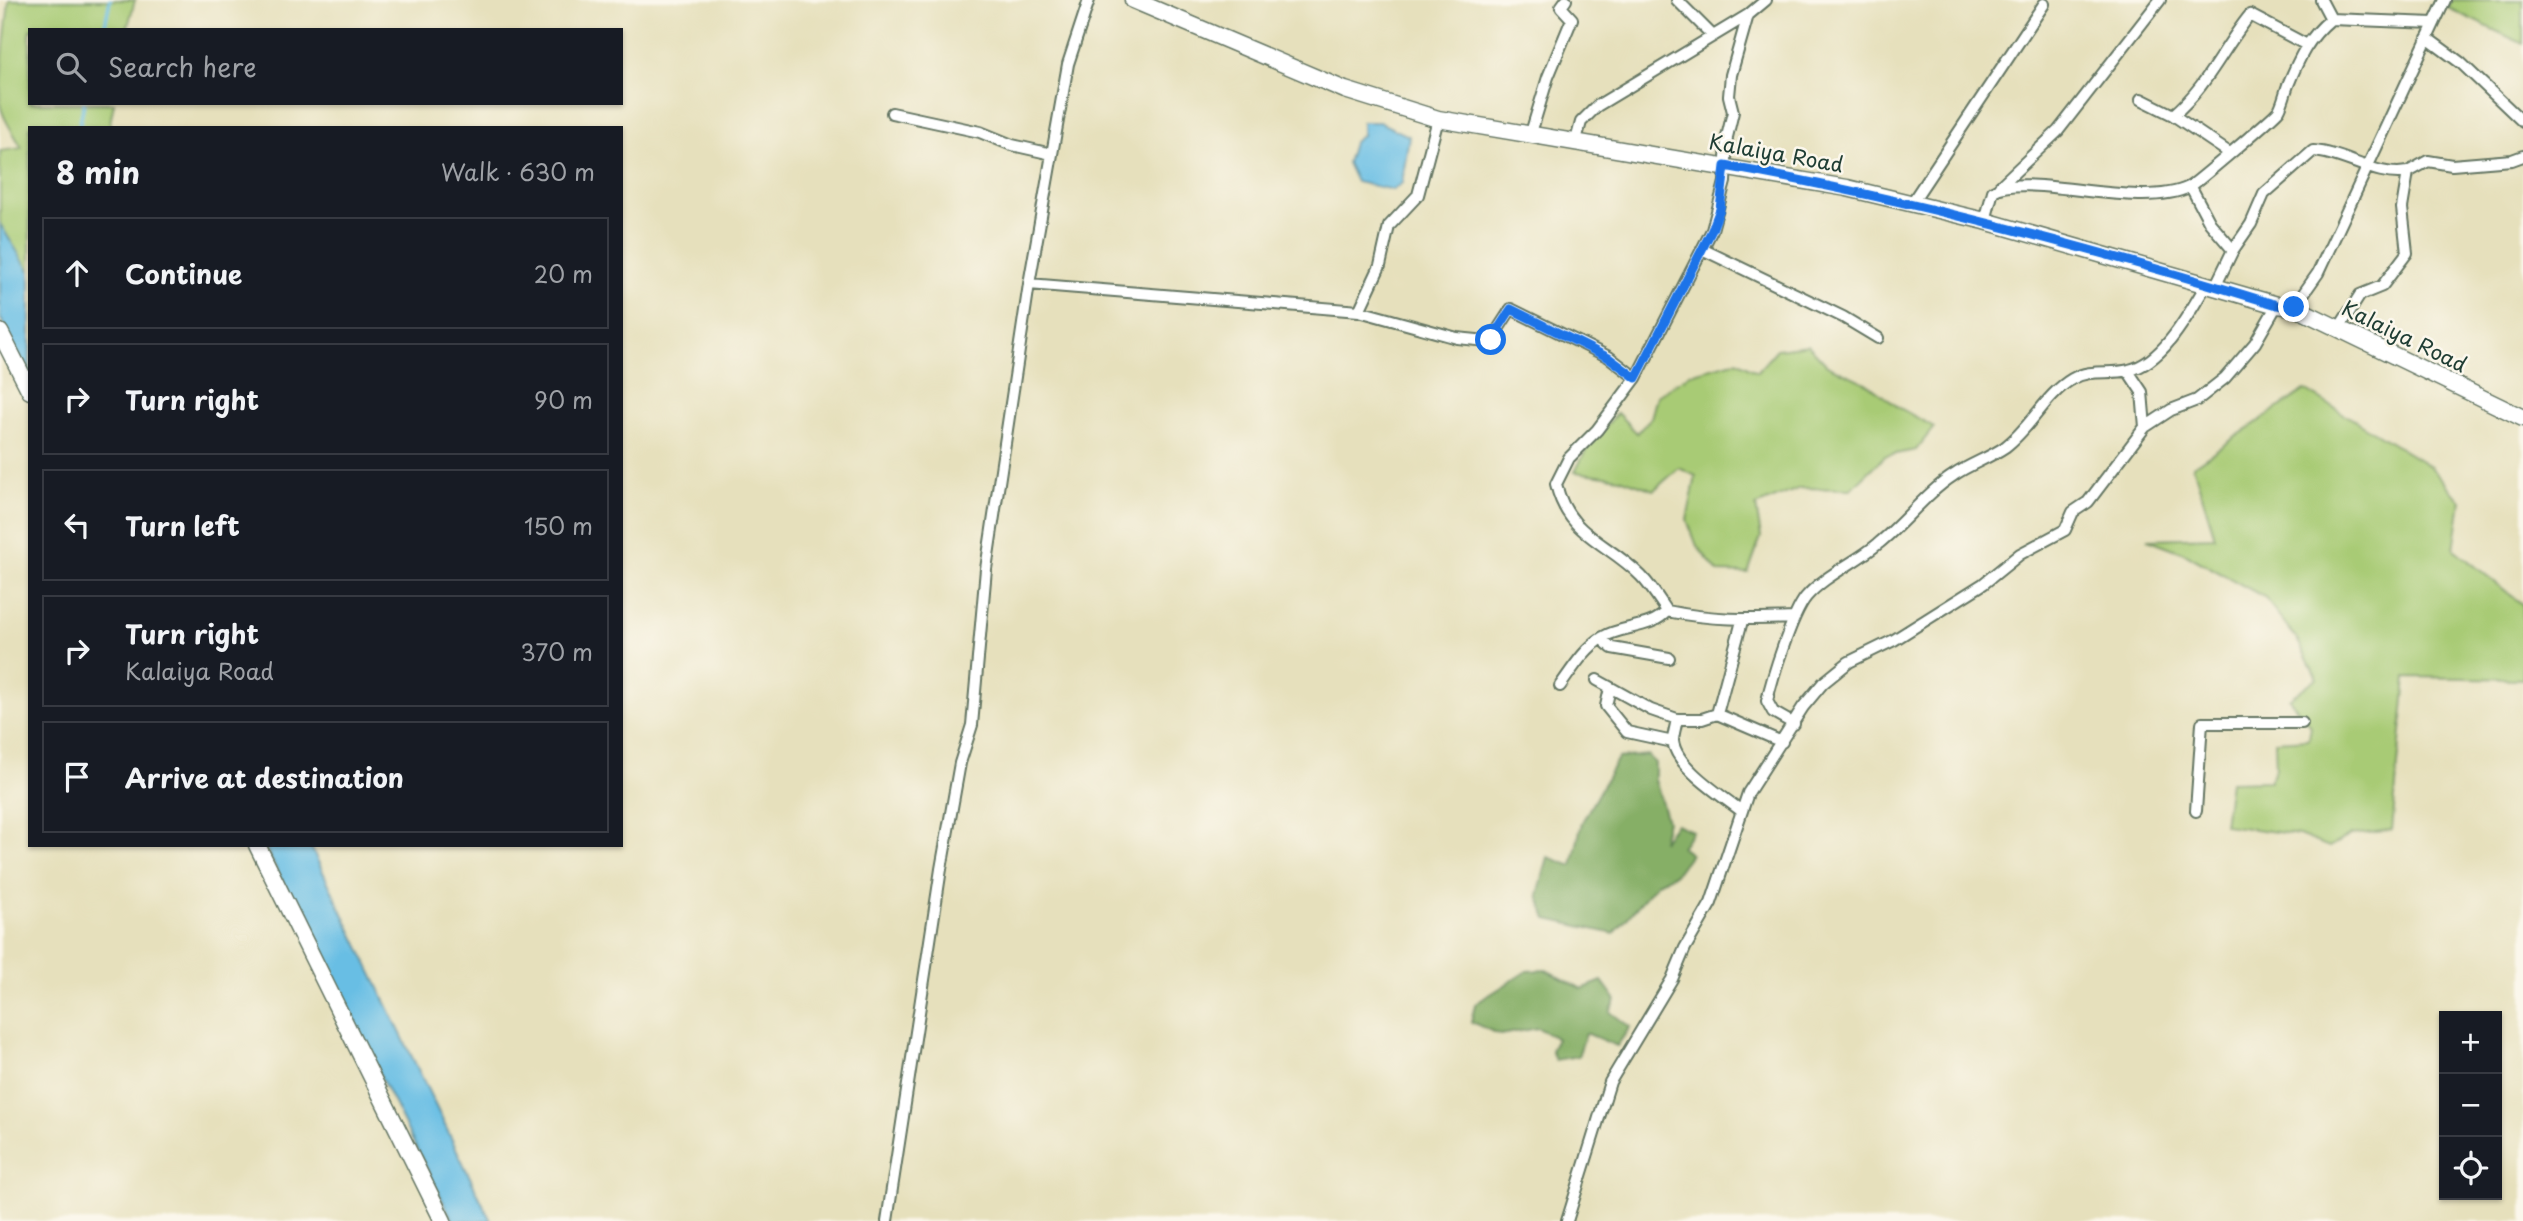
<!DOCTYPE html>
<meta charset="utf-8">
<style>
body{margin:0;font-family:"Playpen Sans",sans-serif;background:#20242c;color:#f1f3f6}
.controls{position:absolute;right:21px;bottom:21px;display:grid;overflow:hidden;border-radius:0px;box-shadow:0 2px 5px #0004}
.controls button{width:63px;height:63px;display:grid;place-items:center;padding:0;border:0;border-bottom:2px solid #363941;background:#171b24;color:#f1f3f6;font:35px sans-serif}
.stop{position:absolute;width:21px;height:21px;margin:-16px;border:5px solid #1a73e8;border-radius:50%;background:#fff}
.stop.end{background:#1a73e8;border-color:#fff;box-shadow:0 2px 7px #0008}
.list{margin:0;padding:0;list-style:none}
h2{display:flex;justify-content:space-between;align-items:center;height:91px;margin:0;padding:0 28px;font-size:30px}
h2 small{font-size:23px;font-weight:400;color:#9ea1a6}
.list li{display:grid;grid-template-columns:46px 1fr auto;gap:21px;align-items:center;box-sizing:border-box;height:112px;margin:0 14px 14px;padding:0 14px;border:2px solid #363941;border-radius:0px}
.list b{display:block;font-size:26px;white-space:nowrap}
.list p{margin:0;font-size:23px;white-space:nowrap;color:#9ea1a6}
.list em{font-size:23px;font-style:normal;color:#9ea1a6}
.icon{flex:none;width:38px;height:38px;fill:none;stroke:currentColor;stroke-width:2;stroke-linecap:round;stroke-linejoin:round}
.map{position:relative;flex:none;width:2523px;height:1221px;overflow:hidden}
.search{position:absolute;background:#171b24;box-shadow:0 2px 5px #0004;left:28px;top:28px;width:595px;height:77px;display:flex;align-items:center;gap:18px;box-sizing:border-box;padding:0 24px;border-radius:0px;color:#9ea1a6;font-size:26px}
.panel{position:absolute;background:#171b24;box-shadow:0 2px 5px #0004;left:28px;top:126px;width:595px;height:721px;border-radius:0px}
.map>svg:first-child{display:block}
.green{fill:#a8cb74;stroke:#648454;stroke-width:2}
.forest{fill:#86af66;stroke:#52764d;stroke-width:2}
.water{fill:#67bee4;stroke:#437e8c;stroke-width:2}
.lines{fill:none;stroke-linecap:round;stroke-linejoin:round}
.stream{stroke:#67bee4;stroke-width:3.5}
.street-casing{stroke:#657664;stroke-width:14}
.secondary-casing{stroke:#657664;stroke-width:19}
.street{stroke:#fff;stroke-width:10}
.secondary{stroke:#fff;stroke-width:16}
.route{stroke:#1a73e8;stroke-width:9}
.labels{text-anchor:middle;stroke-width:5;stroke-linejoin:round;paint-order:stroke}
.street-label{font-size:21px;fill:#1f3d34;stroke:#fbf7ec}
</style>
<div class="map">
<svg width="2523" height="1221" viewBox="0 0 2523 1221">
<rect width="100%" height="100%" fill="#fbf7ec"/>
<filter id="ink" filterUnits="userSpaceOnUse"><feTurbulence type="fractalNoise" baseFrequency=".0143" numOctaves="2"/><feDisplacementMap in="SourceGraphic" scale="14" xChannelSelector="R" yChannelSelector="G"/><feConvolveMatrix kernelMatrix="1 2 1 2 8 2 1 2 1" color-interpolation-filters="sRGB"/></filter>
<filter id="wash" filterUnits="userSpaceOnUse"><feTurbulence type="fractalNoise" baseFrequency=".00686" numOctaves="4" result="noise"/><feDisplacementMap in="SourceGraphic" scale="28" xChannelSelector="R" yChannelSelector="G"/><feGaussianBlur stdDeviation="1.57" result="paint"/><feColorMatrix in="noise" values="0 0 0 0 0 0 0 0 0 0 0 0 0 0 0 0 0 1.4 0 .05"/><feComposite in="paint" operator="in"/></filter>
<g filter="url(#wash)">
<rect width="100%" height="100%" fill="#e6e0bc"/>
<!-- green -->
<path class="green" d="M9,0H135L127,30H30V103H114L109,128H30V272L0,224V151L22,148C15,135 2,118 0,103C0,68 6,34 9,0Z
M2452,0H2523V44L2448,8Z
M1808,345L1827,365L1866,383L1898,407L1934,427L1916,450L1885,456L1851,489L1800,488L1756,506L1761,537L1748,573L1718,572L1697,546L1687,520L1696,476L1679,468L1654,490L1620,478L1575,472L1587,448L1617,413L1637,433L1651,418L1657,396L1690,374L1737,361L1757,372L1777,349Z
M2305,390L2431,467L2461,501L2454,549L2523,605V679L2406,677L2392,830L2351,835L2329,847L2299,835L2224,825L2230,782L2270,781L2276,768L2275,741L2309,739L2311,726L2289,699L2317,678L2297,639L2264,597L2182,552L2148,539L2215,537L2193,466Z"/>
<!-- forest -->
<path class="forest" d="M1648,755L1655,763V779L1667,821L1662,841L1676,824L1692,831L1681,847L1690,854L1675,874L1657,883L1614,934L1547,919L1538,895L1548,857L1572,866L1582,822L1618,758Z
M1546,970L1582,989L1602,981L1616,1000L1610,1012L1630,1027L1617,1046L1586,1033L1578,1056L1555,1060L1551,1050L1557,1039L1538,1028L1500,1035L1471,1022L1475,1004L1527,971Z"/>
<!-- water -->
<path class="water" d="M1362,122H1379L1409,136L1402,183L1393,190L1356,182L1347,163L1353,143L1362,135Z
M0,224L30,272V379L0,317Z
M264,845H310L491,1221H453Z"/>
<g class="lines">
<!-- stream -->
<path class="stream" d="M104,30L110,0
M79,128L84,103"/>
</g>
</g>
<g filter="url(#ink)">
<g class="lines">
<defs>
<path id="street" d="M1089,0L1068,64L1029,284L1359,311L1457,338L1487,341L1491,340L1511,309L1609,357L1636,378
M1677,0L1712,35
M2321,0L2331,19
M1748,15L1731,75L1729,96L1733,112L1727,137L1725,182L1712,230L1636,378L1597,430L1569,458L1556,484C1568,536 1608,542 1641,576C1651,586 1659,599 1667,611C1710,620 1750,620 1794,618
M2427,38L2461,63L2523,122
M2141,99L2173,115L2228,152
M892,113L980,132L1012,145L1052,154
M2173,115C2207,87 2223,48 2250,15L2305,44
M1530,136L1548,77L1572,19L1561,7L1566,0
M1575,144L1581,122L1597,106L1748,15L1766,0
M1999,187L2058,131L2160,0
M2191,187L2210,223L2233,250L2215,287
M1911,204L2044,4
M1985,221L1993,191C2025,171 2139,211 2189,187C2195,184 2275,116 2279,110C2283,103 2285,93 2288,85C2299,58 2308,38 2331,19L2434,23
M1704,250L1843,317L1878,338
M2233,250L2251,224L2264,194L2313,151C2345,153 2376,178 2408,172
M2294,307L2318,273L2445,0
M1359,311L1380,266L1389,226L1418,195L1438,119
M2339,328L2360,295L2382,286L2407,253L2402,208L2408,172L2428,161L2452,165L2512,160L2523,156
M2128,371L2142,392L2145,427
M1605,636L1604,641L1612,648L1669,658
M1597,680L1651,710L1677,719C1676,725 1673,735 1673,741C1676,767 1721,795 1740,810
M1560,686C1573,668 1584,649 1603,637C1624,625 1651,629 1667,611
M1610,688L1606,706L1627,732L1673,742
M1717,714L1782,742
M1677,719H1702L1717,714L1742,621
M1794,724L1773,712L1767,701C1772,678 1792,614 1806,597C1825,575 1857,562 1879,543C1905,522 1926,493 1954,475C1970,464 1989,458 2005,447C2031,428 2045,395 2072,379C2091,368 2110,375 2129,370C2163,363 2190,312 2206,285
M2196,811L2202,723H2302
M887,1221L941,869L960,763L972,725L986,569L1029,284
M1567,1221L1610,1082L1672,979L1685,948L1711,903L1748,793L1803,707L1823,683L1849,662L1894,640L1983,584L2020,554L2065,530L2073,512L2088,502L2145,427L2171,410L2197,400L2225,378L2255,343L2277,305"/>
<path id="secondary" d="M1133,0L1345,90L1438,119L1847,188L1985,221L2277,305L2294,307L2523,418
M0,332L30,391
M257,845L443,1221"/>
</defs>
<!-- street casing -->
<use href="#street" class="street-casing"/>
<!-- secondary casing -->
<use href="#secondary" class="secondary-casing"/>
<!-- street -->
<use href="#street" class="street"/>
<!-- secondary -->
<use href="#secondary" class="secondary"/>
</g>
</g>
<g class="lines" filter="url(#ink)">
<!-- route -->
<path class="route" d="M1491,340L1511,309L1609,358L1636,378L1712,230L1720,209L1725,166C1912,199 2096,249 2277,305L2294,307"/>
</g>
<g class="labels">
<!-- street labels -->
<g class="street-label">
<text transform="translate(1776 154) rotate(10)" y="7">Kalaiya Road</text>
<text transform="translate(2404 337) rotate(26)" y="7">Kalaiya Road</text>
</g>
</g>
</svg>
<div class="controls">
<button>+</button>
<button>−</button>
<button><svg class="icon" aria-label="locate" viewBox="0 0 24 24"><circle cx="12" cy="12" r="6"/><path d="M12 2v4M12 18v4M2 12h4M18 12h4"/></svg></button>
</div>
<div class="stop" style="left:1491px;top:340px"></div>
<div class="stop end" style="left:2294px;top:307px"></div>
<div class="search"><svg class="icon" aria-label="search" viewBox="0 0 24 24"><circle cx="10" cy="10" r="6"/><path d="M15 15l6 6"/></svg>Search here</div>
<section class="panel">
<h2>8 min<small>Walk · 630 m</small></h2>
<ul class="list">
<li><svg class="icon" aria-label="ahead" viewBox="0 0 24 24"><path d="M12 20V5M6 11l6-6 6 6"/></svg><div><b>Continue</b></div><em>20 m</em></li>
<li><svg class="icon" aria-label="right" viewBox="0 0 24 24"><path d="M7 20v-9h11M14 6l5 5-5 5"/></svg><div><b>Turn right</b></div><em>90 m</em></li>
<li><svg class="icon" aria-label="left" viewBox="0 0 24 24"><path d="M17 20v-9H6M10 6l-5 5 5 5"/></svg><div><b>Turn left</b></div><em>150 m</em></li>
<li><svg class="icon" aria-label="right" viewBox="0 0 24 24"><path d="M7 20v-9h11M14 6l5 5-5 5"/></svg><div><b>Turn right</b><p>Kalaiya Road</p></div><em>370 m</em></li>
<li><svg class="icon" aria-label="arrive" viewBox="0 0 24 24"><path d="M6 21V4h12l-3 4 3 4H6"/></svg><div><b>Arrive at destination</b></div></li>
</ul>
</section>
</div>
